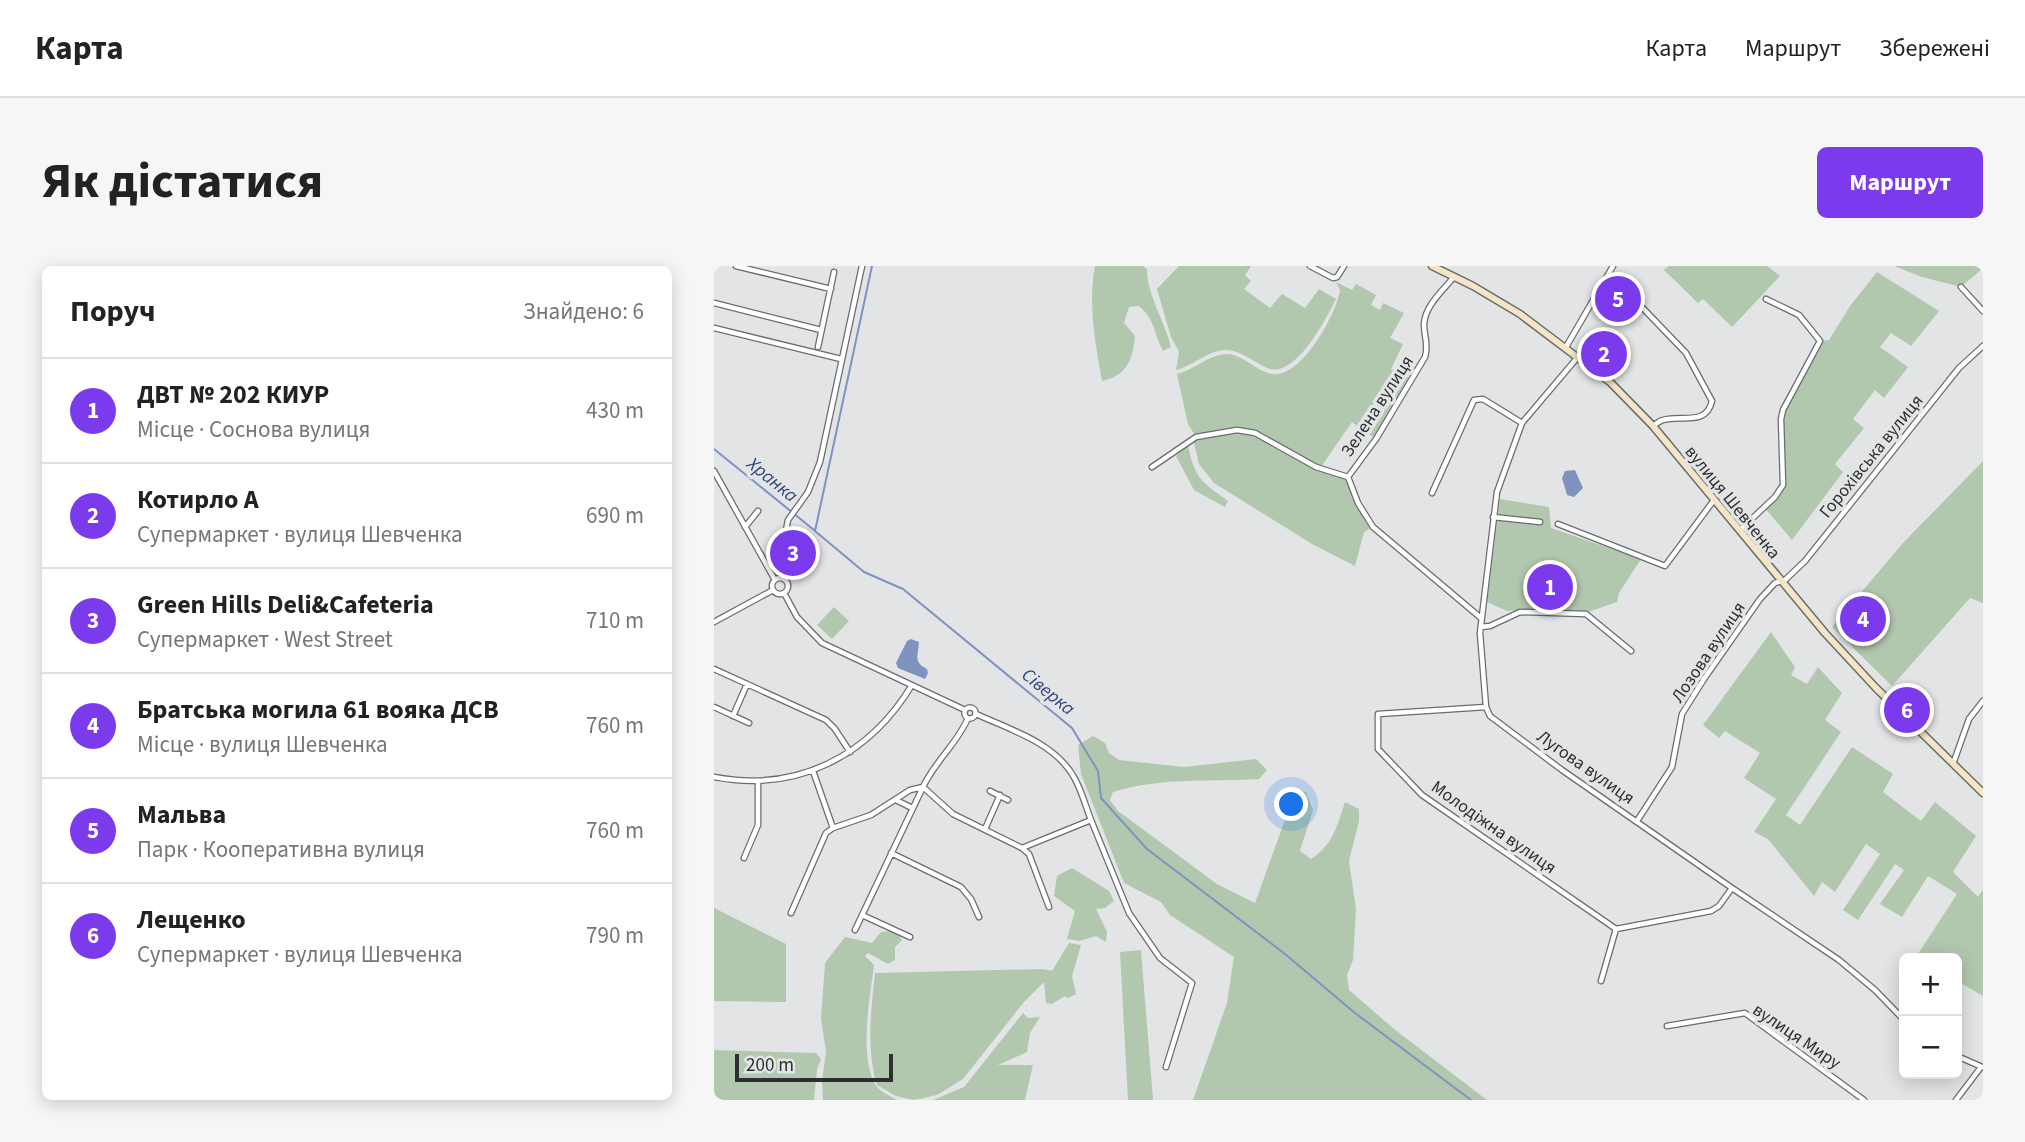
<!DOCTYPE html>
<html lang="uk">
<meta charset="utf-8">
<style>
body{margin:0;font-family:"Source Sans 3",sans-serif;background:#f6f6f6;color:#222}
.controls{position:absolute;right:21px;bottom:21px;display:grid;overflow:hidden;border-radius:10px;box-shadow:0 4px 18px #0003}
.controls button{width:63px;height:63px;display:grid;place-items:center;padding:0;border:0;border-bottom:2px solid #e0e0e0;background:#fff;color:#222;font:35px sans-serif}
.scale{position:absolute;left:21px;bottom:18px;width:158px;box-sizing:border-box;padding-left:7px;border:4px solid #2e2f30;border-top:0;font-size:19px;line-height:24px;white-space:nowrap;color:#2e2f30;-webkit-text-stroke:5px #e2e4e6;paint-order:stroke}
.you{position:absolute;left:578px;top:539px;width:24px;height:24px;margin:-18px;border:5px solid #fff;border-radius:50%;background:#1a73e8;box-shadow:0 0 0 10px #1a73e833}
.badge{display:grid;place-items:center;width:46px;height:46px;border-radius:50%;background:#7c3aed;color:#fff;font-size:23px;font-weight:700}
.pin{position:absolute;translate:-50% -50%;border:4px solid #fff;box-shadow:0 2px 7px #0006}
.list{margin:0;padding:0;list-style:none}
h2{display:flex;justify-content:space-between;align-items:center;height:91px;margin:0;padding:0 28px;font-size:30px}
h2 small{font-size:23px;font-weight:400;color:#767676}
.list li{display:grid;grid-template-columns:46px 1fr auto;gap:21px;align-items:center;box-sizing:border-box;height:105px;padding:0 28px;border-top:2px solid #e0e0e0}
.list b{display:block;font-size:26px;white-space:nowrap}
.list p{margin:0;font-size:23px;white-space:nowrap;color:#767676}
.list em{font-size:23px;font-style:normal;color:#767676}
.map{position:relative;flex:none;width:1269px;height:834px;overflow:hidden;border-radius:10px}
header{display:flex;align-items:center;gap:42px;box-sizing:border-box;height:98px;padding:0 35px;background:#fff;border-bottom:2px solid #e0e0e0}
header strong{font-size:33px}
nav{display:flex;gap:38px;margin-inline-start:auto;font-size:24px}
.intro{display:flex;align-items:center;justify-content:space-between;box-sizing:border-box;height:168px;padding:0 42px}
h1{margin:0;font-size:49px}
.button{padding:18px 32px;border-radius:10px;background:#7c3aed;color:#fff;font-size:24px;font-weight:700}
main{display:flex;gap:42px;padding:0 42px}
aside{flex:1;background:#fff;border-radius:10px;box-shadow:0 4px 18px #0003}
.map>svg:first-child{display:block}
.green{fill:#b2c8ae}
.water{fill:#7e93bf}
.lines{fill:none;stroke-linecap:round;stroke-linejoin:round}
.stream{stroke:#7e93bf;stroke-width:2}
.street-casing{stroke:#6a6c6e;stroke-width:7}
.secondary-casing{stroke:#6a6c6e;stroke-width:9}
.street{stroke:#fff;stroke-width:4.5}
.secondary{stroke:#f4e5c5;stroke-width:6}
.labels{text-anchor:middle;stroke-width:7;stroke-linejoin:round;paint-order:stroke}
.street-label{font-size:18px;fill:#2e2f30;stroke:#e2e4e6}
.water-label{font-size:19px;font-style:italic;fill:#2e467f;stroke:#e2e4e6}
</style>
<header>
<strong>Карта</strong>
<nav><a>Карта</a><a>Маршрут</a><a>Збережені</a></nav>
</header>
<div class="intro"><h1>Як дістатися</h1><a class="button">Маршрут</a></div>
<main>
<aside>
<h2>Поруч<small>Знайдено: 6</small></h2>
<ul class="list">
<li><span class="badge">1</span><div><b>ДВТ № 202 КИУР</b><p>Місце · Соснова вулиця</p></div><em>430 m</em></li>
<li><span class="badge">2</span><div><b>Котирло А</b><p>Супермаркет · вулиця Шевченка</p></div><em>690 m</em></li>
<li><span class="badge">3</span><div><b>Green Hills Deli&amp;Cafeteria</b><p>Супермаркет · West Street</p></div><em>710 m</em></li>
<li><span class="badge">4</span><div><b>Братська могила 61 вояка ДСВ</b><p>Місце · вулиця Шевченка</p></div><em>760 m</em></li>
<li><span class="badge">5</span><div><b>Мальва</b><p>Парк · Кооперативна вулиця</p></div><em>760 m</em></li>
<li><span class="badge">6</span><div><b>Лещенко</b><p>Супермаркет · вулиця Шевченка</p></div><em>790 m</em></li>
</ul>
</aside>
<div class="map">
<svg width="1269" height="834" viewBox="0 0 1269 834">
<rect width="100%" height="100%" fill="#e2e4e6"/>
<!-- green -->
<path class="green" d="M381,0H429L433,3C432,26 451,56 457,81L449,85C440,68 441,53 425,40L415,41L410,57L421,70C419,93 413,110 388,115C381,77 374,38 381,0Z
M465,0H537L531,9L537,15L530,23L556,42L568,28L591,42L605,23L622,33C612,53 581,114 553,102C540,96 528,85 513,84C496,83 479,100 462,104L465,86L457,71L443,23Z
M955,0H1053L1066,10L1018,61L989,33L984,37L950,4Z
M1180,0H1269V2L1247,21L1208,11Z
M1163,6L1225,45L1197,80L1177,67L1166,81L1194,101L1170,132L1161,124L1139,153L1150,162L1121,198L1129,206L1078,274L1050,241L1069,219V144L1106,75L1115,74L1136,40Z
M622,16L638,24L642,18L662,29L657,39L666,44L669,37L690,47L676,72L689,78L677,103L697,113L662,173L638,156L607,201L634,211L644,237L659,261L650,266L641,300L598,278L500,217L485,198L480,177L474,180C481,213 488,216 514,235L511,241L480,224L462,190L469,184L468,180L482,171L474,158L463,108C480,104 496,88 513,88C530,89 542,105 558,108C587,113 623,47 626,24Z
M898,22L915,33L909,43L893,32Z
M1269,195V337L1256,332L1178,420L1118,361L1188,278Z
M786,233L835,241L837,262L927,293L905,327L903,336L874,346L835,342L793,345L773,336Z
M120,341L135,355L118,373L103,359Z
M1057,366L1081,401L1077,409L1093,418L1104,401L1128,427L1111,454L1127,466L1072,549L1086,559L1138,481L1179,508L1169,526L1207,555L1221,536L1262,570L1239,606L1264,631L1269,624V730L1243,715V692L1202,691L1243,628L1214,610L1188,651L1166,638L1190,604L1181,598L1144,654L1129,644L1166,588L1152,578L1121,626L1108,616L1100,630L1054,573L1040,566L1062,533L1030,512L1046,487L1011,465L1005,472L989,459Z
M379,470L391,477L395,487L405,494L470,501L542,493L553,504L545,513C496,516 447,511 399,526L396,534L404,545L503,618L541,637L582,523L592,526L599,544L586,585L597,593C619,579 623,560 631,536L645,543V555L635,595L642,643L639,694L633,709L635,724L680,763L773,834H479L513,737L520,691L456,649L447,636L410,617L367,508L364,479Z
M358,602L395,625L400,635L391,642L382,643L393,666L392,676L382,670L365,675L353,673L361,645L340,630L343,610Z
M0,642L72,678V736L0,735Z
M176,665L185,668L188,674L181,681V694L174,698L154,687L151,690L160,699C156,732 145,787 161,818C165,825 176,830 183,834H109L108,816L112,785L107,753L111,697L131,671L158,677L167,666Z
M355,677L367,679L358,710L362,728L354,732L351,730L338,738L332,737L330,716L310,736L249,813L223,829L200,834L182,830L163,819C152,782 157,745 161,707L329,703L338,705Z
M427,684L439,834H414L406,686Z
M309,747L314,752L326,751L316,767L313,786L284,799H319L311,834H219L250,821Z
M0,784L102,787L107,793L103,804L100,834H0Z"/>
<!-- water -->
<path class="water" d="M861,204L869,222L860,231L853,229L848,212L851,205Z
M197,373L205,376C204,390 199,396 213,403L214,407L211,413L184,402L182,397L193,375Z"/>
<g class="lines">
<!-- stream -->
<path class="stream" d="M158,0L101,265L150,306L189,323L358,462L384,505L387,532L433,583L571,688L641,747L757,834
M0,183L100,264"/>
<defs>
<path id="street" d="M22,0L117,23
M596,0L619,12L623,11L630,0
M896,8L972,87L998,135C992,161 967,148 949,154C945,155 942,158 939,160
M1247,21L1269,45
M0,37L107,64
M0,62L127,93
M104,81L120,6
M852,81L899,0
M863,92L808,157L783,226L766,367L772,441L776,450L848,504L1018,622L1125,694L1161,724L1190,754
M438,201L482,171L523,164L541,167L602,201L634,211L644,237L659,261L767,352
M0,205L61,314
M634,211L662,173L711,91C715,79 710,71 710,58C711,40 729,24 740,11
M718,227L760,134L769,133L808,157
M779,251L826,256
M844,258L951,300L1000,234
M31,261L44,245
M1026,264L1061,231L1069,219L1067,153L1069,144L1106,75L1085,49L1052,33
M70,274L74,254L94,226L106,196L148,0
M70,282L71,314
M58 320a8 8 0 1 1 16 0a8 8 0 1 1-16 0Z
M70,327L83,351L108,377L251,444
M0,356L59,324
M767,361L776,360L806,346L872,348L917,385
M0,403L112,454L121,463L136,486
M0,441L35,457
M772,441L664,448V483L708,529L902,663L997,645L1005,640L1018,622
M250.5 447a5.5 5.5 0 1 1 11 0a5.5 5.5 0 1 1-11 0Z
M19,450L33,418
M1239,498L1255,453L1269,435
M0,511C83,527 155,490 198,419
M276,525L294,534
M182,534L198,542
M377,554L415,647L446,692L478,717L452,801
M923,555L958,501L968,448L990,413L1046,333L1061,317L1071,314L1091,295L1245,102L1269,80
M119,562L157,549L196,524L209,521C221,495 243,478 254,452
M271,563L286,529
M308,582L315,588L335,641
M177,587L247,621L257,633L265,651
M30,592L44,559V515
M77,647L112,567L119,562L99,505
M148,649L196,671
M141,664L209,521L239,548L308,582L377,554C372,541 368,526 361,513C342,477 297,464 262,448
M887,715L902,663
M953,760L1031,747L1150,834
M1243,790L1268,801
M1242,834L1267,801"/>
<path id="secondary" d="M718,0L759,20L806,48L896,116L939,160L1111,367L1162,422L1269,527"/>
</defs>
<!-- street casing -->
<use href="#street" class="street-casing"/>
<!-- secondary casing -->
<use href="#secondary" class="secondary-casing"/>
<!-- street -->
<use href="#street" class="street"/>
<!-- secondary -->
<use href="#secondary" class="secondary"/>
</g>
<g class="labels">
<!-- street labels -->
<g class="street-label">
<text transform="translate(663 140) rotate(-57)" y="6">Зелена вулиця</text>
<text transform="translate(1157 190) rotate(-51)" y="6">Горохівська вулиця</text>
<text transform="translate(1019 236) rotate(51)" y="6">вулиця Шевченка</text>
<text transform="translate(994 386) rotate(-56)" y="6">Лозова вулиця</text>
<text transform="translate(872 501) rotate(35)" y="6">Лугова вулиця</text>
<text transform="translate(780 561) rotate(35)" y="6">Молодіжна вулиця</text>
<text transform="translate(1083 770) rotate(34)" y="6">вулиця Миру</text>
</g>
<!-- water labels -->
<g class="water-label">
<text transform="translate(59 213) rotate(39)" y="7">Хранка</text>
<text transform="translate(335 425) rotate(39)" y="7">Сіверка</text>
</g>
</g>
</svg>
<div class="controls">
<button>+</button>
<button>−</button>
</div>
<div class="scale">200 m</div>
<div class="you"></div>
<div class="pin badge" style="left:836px;top:321px">1</div>
<div class="pin badge" style="left:890px;top:88px">2</div>
<div class="pin badge" style="left:79px;top:287px">3</div>
<div class="pin badge" style="left:1149px;top:353px">4</div>
<div class="pin badge" style="left:904px;top:33px">5</div>
<div class="pin badge" style="left:1193px;top:444px">6</div>
</div>
</main>
